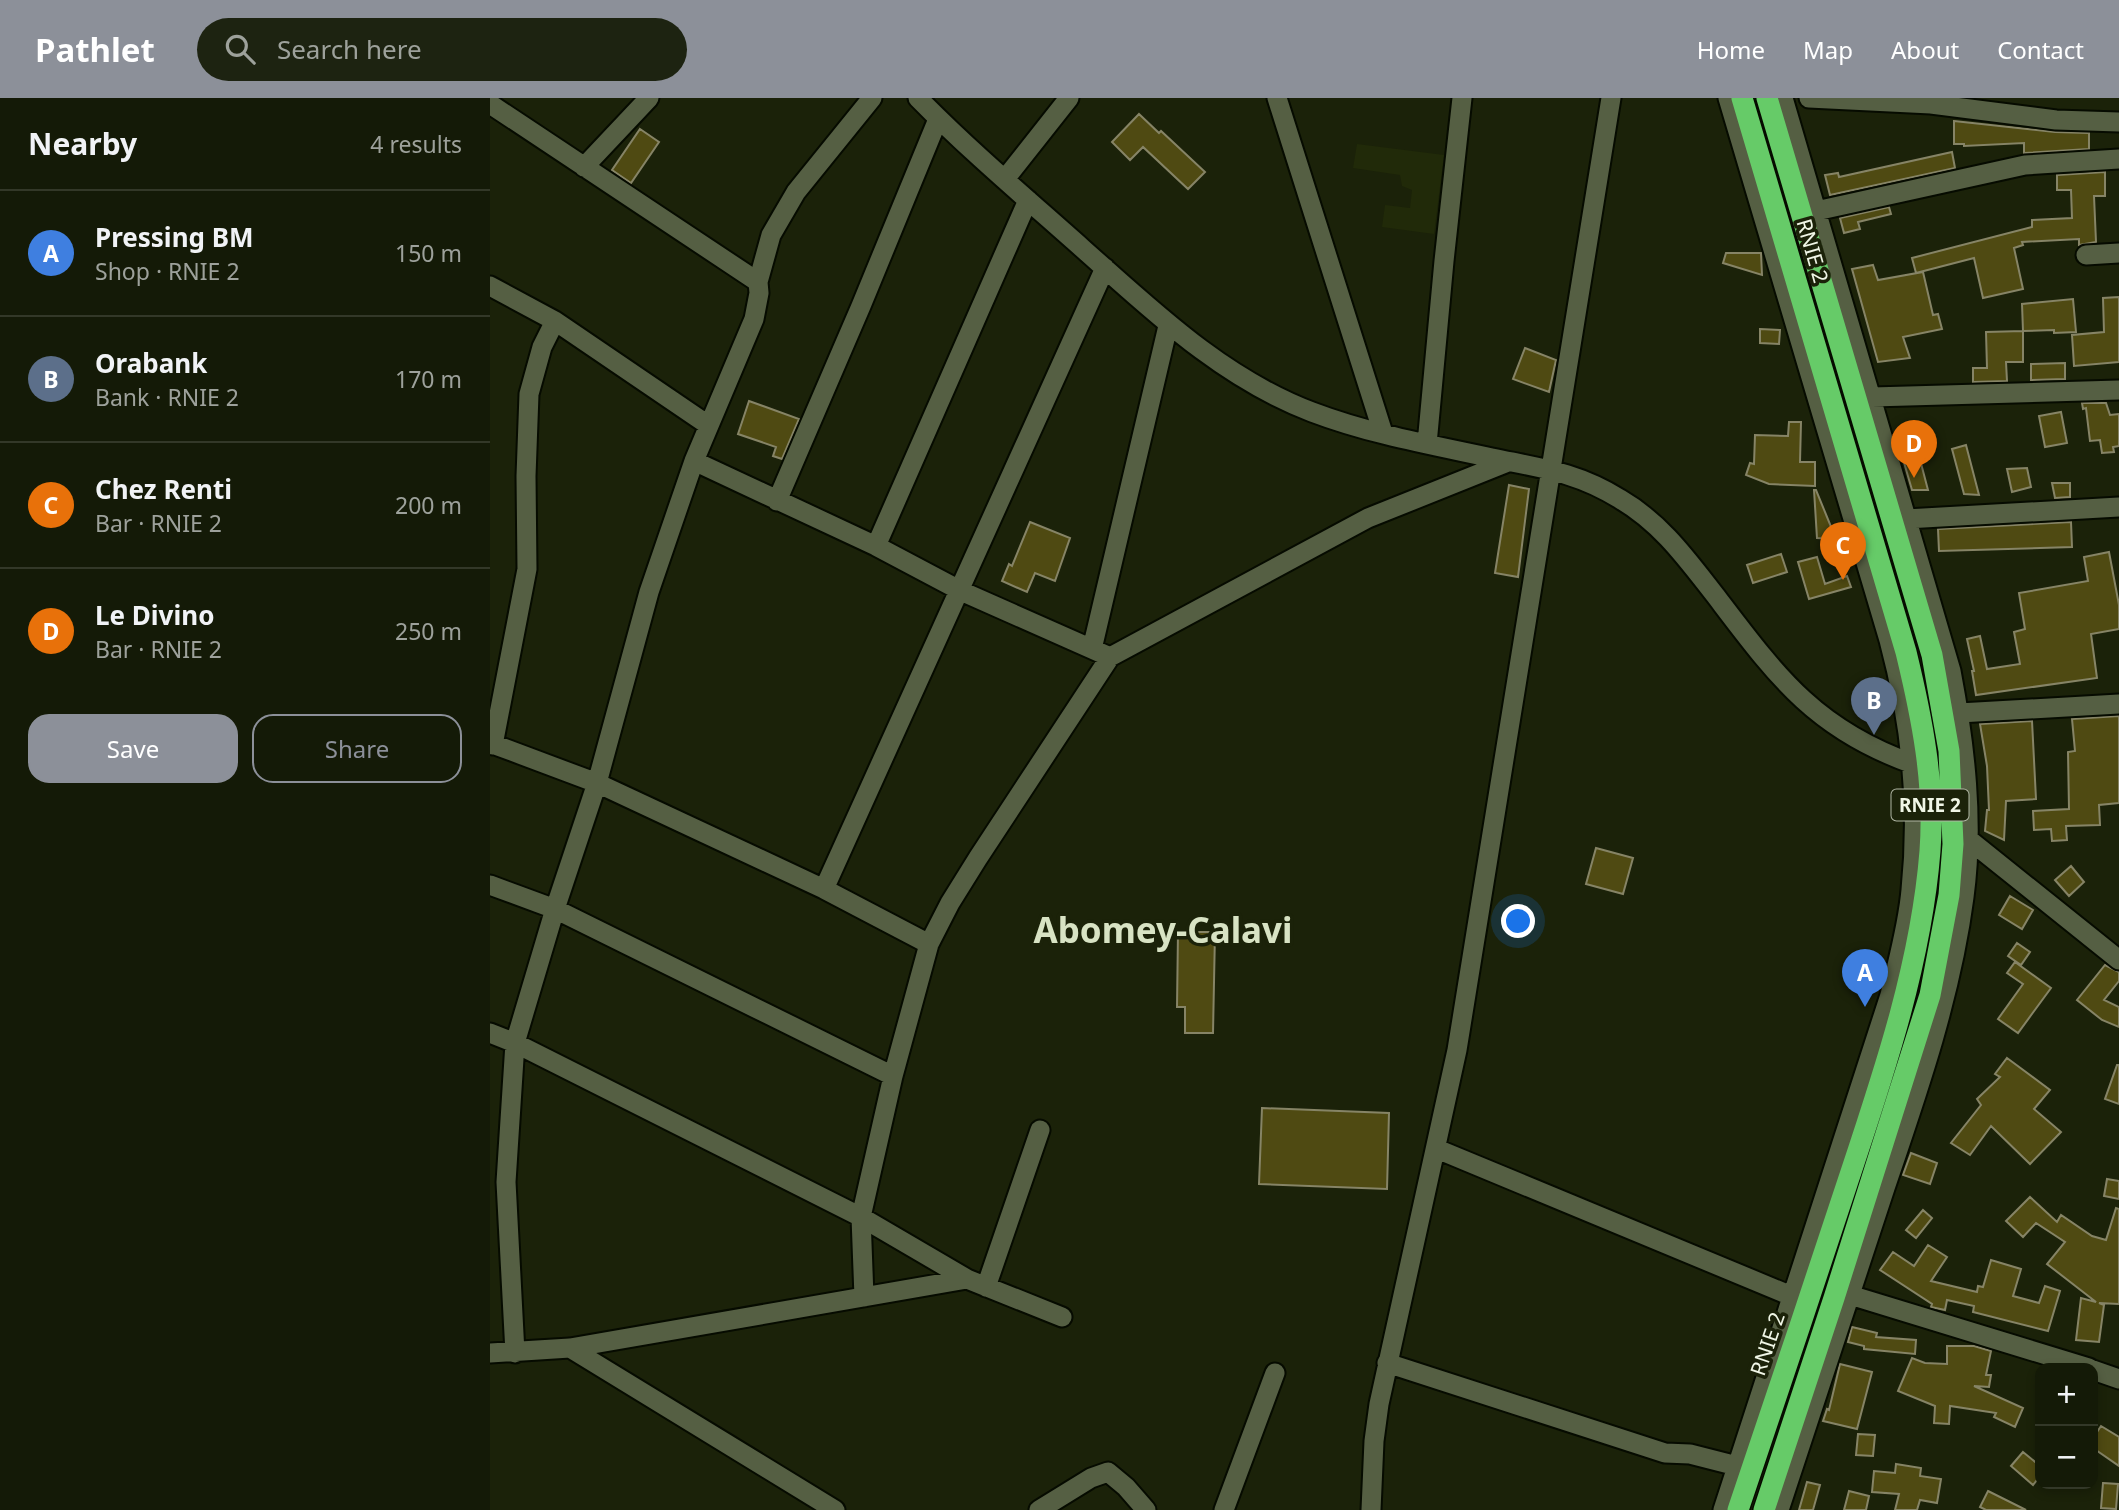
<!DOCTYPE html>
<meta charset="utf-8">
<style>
body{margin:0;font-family:"Noto Sans",sans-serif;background:#1d2311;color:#f1f3f6}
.controls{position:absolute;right:21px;bottom:21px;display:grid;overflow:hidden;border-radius:14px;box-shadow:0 4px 10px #0003}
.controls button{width:63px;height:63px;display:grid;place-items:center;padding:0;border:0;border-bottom:2px solid #333828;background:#141a07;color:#f1f3f6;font:35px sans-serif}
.you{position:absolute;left:1029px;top:824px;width:24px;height:24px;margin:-18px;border:5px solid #fff;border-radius:50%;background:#1a73e8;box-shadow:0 0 0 10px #1a73e833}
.badge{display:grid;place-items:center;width:46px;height:46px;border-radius:50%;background:#8c9099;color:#fff;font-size:23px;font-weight:700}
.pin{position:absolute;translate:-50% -58px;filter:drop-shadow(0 2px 4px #0008)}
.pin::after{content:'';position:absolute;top:37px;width:24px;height:21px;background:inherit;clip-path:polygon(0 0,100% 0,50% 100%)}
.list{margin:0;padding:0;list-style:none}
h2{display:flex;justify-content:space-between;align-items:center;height:91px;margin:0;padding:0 28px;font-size:30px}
h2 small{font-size:23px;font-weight:400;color:#9da19b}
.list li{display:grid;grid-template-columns:46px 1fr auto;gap:21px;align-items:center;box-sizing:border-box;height:126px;padding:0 28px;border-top:2px solid #333828}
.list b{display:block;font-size:26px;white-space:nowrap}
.list p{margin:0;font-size:23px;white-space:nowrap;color:#9da19b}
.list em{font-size:23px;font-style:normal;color:#9da19b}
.actions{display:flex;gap:14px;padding:21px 28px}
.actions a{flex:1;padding:16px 0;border:2px solid #8c9099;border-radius:21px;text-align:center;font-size:24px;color:#8c9099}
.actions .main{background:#8c9099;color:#fff}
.icon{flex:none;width:38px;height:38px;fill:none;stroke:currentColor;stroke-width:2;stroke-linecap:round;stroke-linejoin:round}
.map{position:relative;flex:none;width:1629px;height:1412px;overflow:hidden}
header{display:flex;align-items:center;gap:42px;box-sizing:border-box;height:98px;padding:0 35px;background:#8c9099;color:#fff}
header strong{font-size:33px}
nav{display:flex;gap:38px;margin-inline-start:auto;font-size:24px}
.search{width:490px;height:63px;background:#1d2311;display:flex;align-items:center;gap:18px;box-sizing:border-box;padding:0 24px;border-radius:38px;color:#9da19b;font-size:26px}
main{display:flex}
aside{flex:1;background:#141a07}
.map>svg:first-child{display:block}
.built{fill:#212a09}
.building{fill:#4f4a12;stroke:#868466;stroke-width:2}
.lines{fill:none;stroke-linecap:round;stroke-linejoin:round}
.minor-casing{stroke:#060b00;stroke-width:23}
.highway-casing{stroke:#060b00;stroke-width:24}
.minor{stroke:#555f43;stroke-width:19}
.highway{stroke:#66cb68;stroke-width:21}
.labels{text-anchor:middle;stroke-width:7;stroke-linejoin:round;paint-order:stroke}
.shield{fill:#1b2209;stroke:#b0b6a4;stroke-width:2}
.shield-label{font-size:19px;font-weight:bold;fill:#f0f6e6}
.street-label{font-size:21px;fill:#f0f6e6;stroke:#1b2209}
.town-label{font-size:35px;font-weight:bold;fill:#d8e3c4;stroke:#1b2209}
</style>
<header>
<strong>Pathlet</strong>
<div class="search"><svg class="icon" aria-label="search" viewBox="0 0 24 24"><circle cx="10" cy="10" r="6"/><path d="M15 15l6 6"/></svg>Search here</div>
<nav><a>Home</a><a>Map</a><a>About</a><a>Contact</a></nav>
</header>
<main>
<aside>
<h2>Nearby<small>4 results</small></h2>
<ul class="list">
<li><span class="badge" style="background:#3f7fe0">A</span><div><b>Pressing BM</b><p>Shop · RNIE 2</p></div><em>150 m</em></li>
<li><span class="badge" style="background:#5c6f8a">B</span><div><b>Orabank</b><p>Bank · RNIE 2</p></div><em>170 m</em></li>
<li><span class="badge" style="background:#e8710a">C</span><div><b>Chez Renti</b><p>Bar · RNIE 2</p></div><em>200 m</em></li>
<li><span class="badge" style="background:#e8710a">D</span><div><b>Le Divino</b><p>Bar · RNIE 2</p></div><em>250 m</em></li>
</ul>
<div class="actions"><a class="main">Save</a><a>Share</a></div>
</aside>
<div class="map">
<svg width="1629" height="1412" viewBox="0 0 1629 1412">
<rect width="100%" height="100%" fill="#1b2209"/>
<!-- built -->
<path class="built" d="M867,46L954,57L944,136L892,129L895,107L920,110L922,92L912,88L910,77L863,70Z"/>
<!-- building -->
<path class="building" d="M649,16L669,35L671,33L715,74L698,91L653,49L640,62L622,44Z
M1464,23L1565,34L1599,35V51L1534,55V45L1474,48V46H1464Z
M150,31L169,44L141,85L122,72Z
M1462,54L1465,70L1340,97L1335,77L1348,75L1349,79Z
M1615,74V98H1604L1606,144L1589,147V141L1532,144L1533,147L1524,150L1533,191L1493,200L1484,160L1426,175L1422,160L1542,129V122L1582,120L1581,92H1567V77Z
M1399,109L1401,116L1368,124L1370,131L1354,135L1350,120Z
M1236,155H1271L1272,177L1233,165Z
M1383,167L1388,182L1433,174L1443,217L1448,216L1452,231L1413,239L1420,260L1388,264L1362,171Z
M1629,199V264L1584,268L1582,237L1614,234L1613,200Z
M1583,201L1586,234L1564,235V232L1533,233L1532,206Z
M1270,231L1290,232L1289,246L1270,245Z
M1533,233V264H1516L1517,283L1483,284V270H1497L1496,234Z
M1035,250L1066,262L1059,294L1023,281Z
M1575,265V281L1541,282V266Z
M259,303L309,321L292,361L283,358L286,349L248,336Z
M1592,305H1616L1620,317L1629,316V348L1623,349L1624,354L1612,355L1610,342L1600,343L1596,310L1593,311Z
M1571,314L1577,345L1555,349L1549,318Z
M1299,324H1311L1310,364H1325V388L1279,386L1256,377L1260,365L1264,366L1265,337L1298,338Z
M1476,347L1489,397L1474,396L1462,351Z
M1411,354H1428L1438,392H1422Z
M1537,370L1541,389L1522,394L1517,371Z
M1562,385H1580V399L1565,400Z
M1019,387L1039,391L1028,479L1005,475Z
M1324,392H1326L1346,441L1327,440Z
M540,424L580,440L565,483L545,475L537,494L512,483L519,466L522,468Z
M1581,424L1582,449L1449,453L1448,431Z
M1619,454L1629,507V531L1601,536L1607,580L1486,597L1482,573H1484L1477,541L1490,538L1497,571L1530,566L1524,534L1535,531L1529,495L1598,483L1594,459Z
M1291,456L1297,474L1263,485L1257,467Z
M1327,459L1335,486L1357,478L1361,489L1319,501L1308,464Z
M1629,618V705L1609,707L1610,727L1576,728L1577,742L1562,743L1561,731L1544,732L1543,713L1579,711L1578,654L1585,653L1582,621Z
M1542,623L1546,701L1516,703L1514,742L1495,733L1497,712H1499L1497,668L1490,626Z
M1106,750L1143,760L1133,796L1096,786Z
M1581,768L1594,784L1579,798L1565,782Z
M1520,798L1543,812L1532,831L1509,817Z
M688,834H725L723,935H695V909H687Z
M1527,845L1540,854L1531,867L1518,858Z
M1525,864L1561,890L1528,935L1508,921L1533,886L1517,875Z
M1615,867L1629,874V883L1614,902L1629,909V929L1612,922L1587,902Z
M1517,960L1560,992L1544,1011L1571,1034L1540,1066L1501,1028L1480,1057L1461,1045L1491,1007L1487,1001L1510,979L1505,976Z
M1627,967H1629V1006L1615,1001Z
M772,1010L899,1015L897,1091L769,1086Z
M1421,1055L1447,1065L1440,1086L1413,1077Z
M1617,1081L1629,1083V1101L1614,1098Z
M1540,1099L1567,1124L1571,1117L1602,1138L1616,1142L1626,1110L1629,1111V1206L1609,1205L1614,1207L1609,1244L1586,1242L1591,1200L1606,1204L1557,1166L1575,1144L1546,1125L1533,1139L1516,1123Z
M1433,1112L1442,1120L1426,1140L1416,1132Z
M1438,1147L1457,1159L1441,1183L1487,1194L1488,1188L1493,1189L1501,1162L1531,1171L1523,1198L1549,1205L1555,1188L1570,1193L1558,1233L1483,1214L1484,1208L1457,1202L1455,1212L1441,1209L1442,1206L1390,1172L1403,1154L1424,1168Z
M1362,1229L1387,1235L1386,1239L1426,1242L1425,1256L1374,1251V1248L1358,1244Z
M1457,1248H1484L1501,1253L1496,1277H1501L1499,1289L1484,1288L1533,1310L1525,1329L1504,1319L1506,1315L1460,1308L1459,1326L1444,1325L1445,1308L1408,1293L1422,1260L1435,1265L1457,1266Z
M1350,1266L1382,1274L1367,1331L1333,1323L1337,1311L1339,1312Z
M1611,1328L1629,1339V1368L1603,1350V1340Z
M1368,1336L1385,1337L1383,1358L1366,1357Z
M1533,1354L1550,1368V1378L1543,1387L1521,1368Z
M1406,1366L1431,1370L1430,1378L1451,1381L1447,1405L1430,1402L1427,1412H1405L1409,1396L1382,1394L1384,1373L1405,1375Z
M1317,1384L1330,1387L1323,1412H1309Z
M1613,1385L1628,1386L1626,1411L1611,1410Z
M1359,1393L1379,1398L1376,1412H1354Z
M1498,1393L1536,1412H1496L1490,1409Z"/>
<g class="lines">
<defs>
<path id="minor" d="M428,0C480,53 537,101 592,150C663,213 732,280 822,314C880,336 942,347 1002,360C1050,370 1087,374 1130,401C1171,425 1196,460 1225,497C1286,577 1324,631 1423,666
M787,0L893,335
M1319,0L1441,6L1566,22L1629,24
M0,6L268,184
M94,69L159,0
M515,81L579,0
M1326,113L1535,67L1629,61
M1596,157L1629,155
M0,188L65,223L218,327
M1382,299L1629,292
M937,346L954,163L972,0
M204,363L386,448L471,493L620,559
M287,403L371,208L448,21
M1416,421L1629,409
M386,448L538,102
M602,551L678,228
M1469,615L1629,606
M0,645L107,685L334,791L439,846
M3,647L37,471L36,378L39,296L52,249L65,223
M1478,741L1629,862
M0,787L65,811L403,978
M334,791L615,170
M0,935L25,945L371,1119L477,1181L572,1219
M947,1051L1304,1199
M496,1189L550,1032
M1360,1197L1599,1270
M374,1199L371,1119L403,978L439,846L460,805L488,760L620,559L878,420L1018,364
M80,1250L345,1412
M0,1255L80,1250L477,1181
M25,1255L16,1084L25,945L65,811L107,685L159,494L204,363L264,221L269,195L268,184L281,137L306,94L382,0
M897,1265L1175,1355L1200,1356L1247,1368
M1603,1272L1629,1281
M549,1412L601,1380L618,1374L636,1389L656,1412
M734,1412L785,1275
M881,1412L884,1343L889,1306L967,952L1121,0
M1233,1412L1400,897C1408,862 1418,827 1421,792C1430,707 1421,624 1399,542L1238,0
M1289,1412C1324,1305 1360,1198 1395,1090C1427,996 1461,899 1474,799C1484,724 1475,647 1461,573L1293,0"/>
<path id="highway" d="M1248,1412C1285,1303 1321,1195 1357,1086C1393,978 1431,867 1440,753C1445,685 1432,620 1416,554L1252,0
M1274,1412L1344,1200L1440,897L1459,797L1463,746L1459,653L1442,557L1277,0"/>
</defs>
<!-- minor casing -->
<use href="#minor" class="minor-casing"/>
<!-- highway casing -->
<use href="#highway" class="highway-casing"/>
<!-- minor -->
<use href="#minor" class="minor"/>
<!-- highway -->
<use href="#highway" class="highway"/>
</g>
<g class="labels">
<!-- shield labels -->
<rect class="shield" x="1401.5" y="691.5" width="77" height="31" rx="5"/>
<g class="shield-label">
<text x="1440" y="714">RNIE 2</text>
</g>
<!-- street labels -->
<g class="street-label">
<text transform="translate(1322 153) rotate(74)" y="7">RNIE 2</text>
<text transform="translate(1278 1246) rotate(-71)" y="7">RNIE 2</text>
</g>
<!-- town labels -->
<g class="town-label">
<text x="673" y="845">Abomey-Calavi</text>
</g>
</g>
</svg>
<div class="controls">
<button>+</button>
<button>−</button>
</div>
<div class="you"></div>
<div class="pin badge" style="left:1375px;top:909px;background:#3f7fe0">A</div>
<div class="pin badge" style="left:1384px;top:637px;background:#5c6f8a">B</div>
<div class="pin badge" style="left:1353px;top:482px;background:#e8710a">C</div>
<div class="pin badge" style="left:1424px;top:380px;background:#e8710a">D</div>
</div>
</main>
